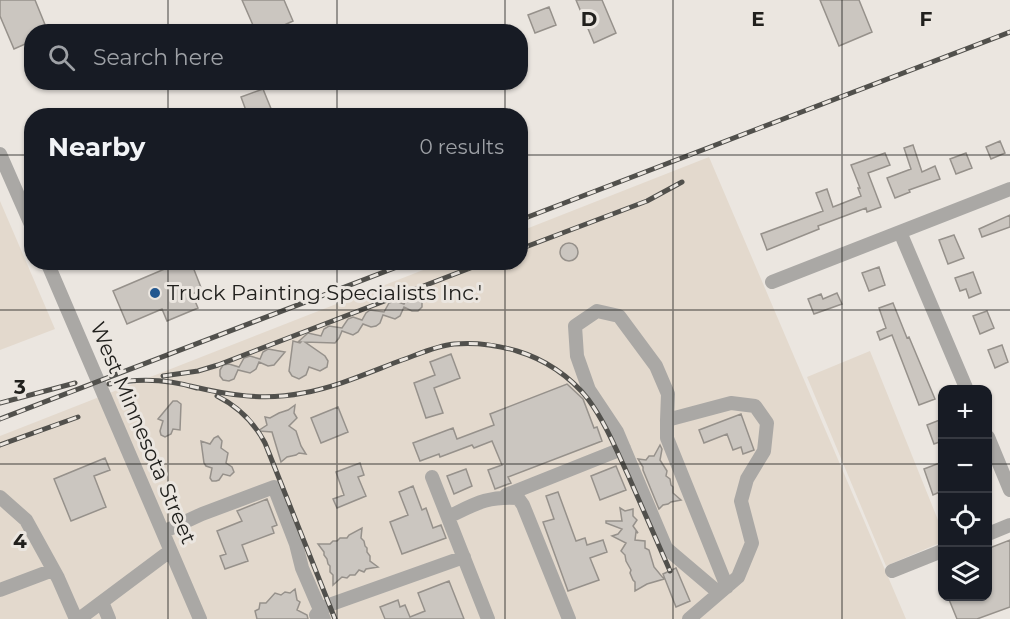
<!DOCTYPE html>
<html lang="en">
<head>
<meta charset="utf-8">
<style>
  :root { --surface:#171b24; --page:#242831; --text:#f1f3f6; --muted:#9ea1a6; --line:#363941 }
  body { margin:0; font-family:Montserrat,sans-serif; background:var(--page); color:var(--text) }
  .controls { position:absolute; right:18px; bottom:18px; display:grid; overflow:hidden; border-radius:12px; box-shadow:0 2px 4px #0004 }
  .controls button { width:54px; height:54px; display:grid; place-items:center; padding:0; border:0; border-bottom:2px solid var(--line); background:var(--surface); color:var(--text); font:30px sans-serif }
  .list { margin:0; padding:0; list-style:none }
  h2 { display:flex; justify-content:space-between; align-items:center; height:78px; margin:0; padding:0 24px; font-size:26px }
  h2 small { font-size:20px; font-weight:400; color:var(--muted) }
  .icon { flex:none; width:33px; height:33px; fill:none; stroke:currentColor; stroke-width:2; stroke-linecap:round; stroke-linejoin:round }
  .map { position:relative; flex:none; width:1010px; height:619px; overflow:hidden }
  .search { position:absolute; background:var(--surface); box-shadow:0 2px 4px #0004; left:24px; top:24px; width:504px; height:66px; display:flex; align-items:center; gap:15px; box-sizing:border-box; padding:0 21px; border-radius:24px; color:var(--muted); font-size:22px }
  .panel { position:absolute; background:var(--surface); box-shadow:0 2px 4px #0004; left:24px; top:108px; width:504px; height:162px; border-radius:24px }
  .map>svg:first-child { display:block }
</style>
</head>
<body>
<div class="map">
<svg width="1010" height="619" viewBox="0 0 1010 619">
  <rect width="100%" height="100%" fill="#ebe6e0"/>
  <path fill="#e3d9cd" d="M709,157L906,619H0V436L441,263L520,262L521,231Z
    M0,201L55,329L0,350Z
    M870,351L942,530V542L886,566L807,377Z"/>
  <path fill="#cbc6c0" stroke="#96918b" stroke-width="1.5" d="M0,0H35L48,32H32V41L14,49L0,16Z
    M242,0H284L293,21L269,32H256Z
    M576,0H602L616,33L594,43Z
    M820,0H859L872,32L839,46Z
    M549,7L556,25L535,33L528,15Z
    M263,89L274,116H248L241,97Z
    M1000,141L1005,153L991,159L986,147Z
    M913,145L922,172L935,166L940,179L909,190L910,192L895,198L887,178L911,169L904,148Z
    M885,153L890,165L868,173L881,207L867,212L866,208L818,226L819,229L767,250L761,234L823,211L816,193L827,189L833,207L861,196L858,188H860L851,165Z
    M966,153L972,168L956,174L950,159Z
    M1010,215V227L982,237L979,229Z
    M954,235L964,258L948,264L939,240Z
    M560 252a9 9 0 1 1 18 0a9 9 0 1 1-18 0Z
    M181,262H191L202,290L192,294L198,308L167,321L162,309L127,324L113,291Z
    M879,267L885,285L869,291L862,273Z
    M973,272L981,293L969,298L966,289L960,291L955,278Z
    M837,293L842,304L814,314L808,299L821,294L823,299Z
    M412,294L418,295L422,299V307L418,311H412L404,307L400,316L395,319L383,315L380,323L376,326L371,327L363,324L358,332L353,335L342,331L339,338L335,343L305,342L325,356L328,361L327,367L320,371L309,367L306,375L299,379L292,376L289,371L293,341L300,343L301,342H298L308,333L321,336L324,329L329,326L342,328L348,319L353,317L362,320L366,313L370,310L384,312L389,303L395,301L404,304L407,298Z
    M893,303L907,338L909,337L935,399L919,405L892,335L880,340L877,332L886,328L879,308Z
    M987,311L994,328L980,334L973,316Z
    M1002,345L1008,362L995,368L988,350Z
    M268,349L285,352L274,365L268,366L259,362L256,369L250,373L238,370L234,379L229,381L223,380L220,376V370L223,365L229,364L239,367L244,358L250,356L260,359L263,352Z
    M451,354L460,378L434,388L443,413L426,418L414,383L435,375L430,362Z
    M567,384L583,399L594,428L597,427L602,441L508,477L511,483L495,489L488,470L502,465L492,441L474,448L472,445L440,457L439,454L420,461L413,443L453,428L457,439L494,425L490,414Z
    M173,401H177L181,404L180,430L173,429L171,434L165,437L161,435L160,431L163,421L158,419Z
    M295,405L294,413L297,418L289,426L296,431L301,446L306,454L299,453L296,455L287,457L281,462L272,432L258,431L267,425L265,417L270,418L279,413L288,410Z
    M338,407L348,432L321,443L311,418Z
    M741,414L754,450L743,454L741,447L733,450L727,434L704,443L699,430Z
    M942,419V441L934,444L927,425Z
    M218,436L222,441L221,448L228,453L226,463L232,467L234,472L230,476L223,474L219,480L216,481H212L210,478L212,468L206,466L204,463L201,441L210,444L214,438Z
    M660,445L662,449L660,460L667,471L666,476L670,479L671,485L673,487V493L681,500L671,502L668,504L663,505L659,509L643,470V467L638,459L646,460L649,456H654Z
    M105,458L110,470L94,476L106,507L71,521L54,479Z
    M942,462V491L933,495L924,469Z
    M360,463L364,475L358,477L366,496L337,508L333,499L344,495L336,472Z
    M616,466L626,490L600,500L591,476Z
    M466,469L472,486L454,494L447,476Z
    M413,486L422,510L426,508L433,528L441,525L446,538L402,554L390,522L408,515L399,492Z
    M558,492L576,541L585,538L587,545L603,540L607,552L590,558L599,580L568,591L543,522L554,519L546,496Z
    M267,499L277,525L272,527L274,533L242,545L248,561L225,569L220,556L226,554L217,531L242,521L237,511Z
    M620,508L625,511L633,509V516L637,520L633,526L638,533L636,532L635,540L645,541V548L649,550L654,567L664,579L647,584L635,591V582L633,580L630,573L631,570L626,561L625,555L621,551L626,543L612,536L618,534L622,529L606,523V521H622Z
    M362,528L361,538L364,541L365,546L367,548V552L370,556V561L378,567L366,569L364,572L359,570L355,575H350L347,578L342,577L333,585V575L330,572V566L328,564L327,559L324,555V552L318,544H330L333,541H337L340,538H347L349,535Z
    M1010,540V607L977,619H957L948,597H987V549Z
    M676,568L690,601L676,607L663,574Z
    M449,581L464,619H385L380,607L398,600L400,607L405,605L410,617L425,611L418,593Z
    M295,589L297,600L300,602L297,610L307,615L308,619H257L255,611L259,609L260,603H266L275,593L281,595L285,592L290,593Z"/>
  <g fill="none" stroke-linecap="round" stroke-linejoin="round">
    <path stroke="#aaa8a5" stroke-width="14" d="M0,154L32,227
      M900,232L967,390
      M47,262L200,619
      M772,282L1010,189
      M667,420L668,394L656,366L619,316L597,311L575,326L577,356L589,390L617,432L666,548L719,593
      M988,437L1010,490
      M432,477L488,619
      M506,495L624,448
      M0,497L26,520L58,578L76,619
      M448,517C475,504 487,496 518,498L523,505L569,619
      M163,532L202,514L274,487L296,544L302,568L324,619
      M988,534L1010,525
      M892,571L942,551
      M0,590L53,570
      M102,602L109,619
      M316,615L320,610L329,605L464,557
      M79,619L170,551
      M689,619L738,577L752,543L741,501L747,479L764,451L767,423L755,406L731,403L667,420V438L727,587"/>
    <g stroke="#51504c" stroke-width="5">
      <path id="rail" d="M520,220L1010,32
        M520,249L647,201L682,182
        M163,376L198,371L218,365L486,262
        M109,384C139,378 168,379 197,388
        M190,386C228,395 264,401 303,393C337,387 370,372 402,360C419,354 436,346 454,344C476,342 497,345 517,351C544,359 570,376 588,399C605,422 616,449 628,475C642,507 656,539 670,571
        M217,396C239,407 254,422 265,443L335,619
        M0,403L75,383
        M0,419L410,262
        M0,445L78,417"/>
    </g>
    <use href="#rail" stroke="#ebe6e0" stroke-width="3" stroke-dasharray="9" stroke-linecap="butt"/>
  </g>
  <path fill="none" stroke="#21201d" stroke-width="1.5" stroke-opacity="0.55" d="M168,0V32M337,0V32M505,0V32M673,0V619M842,0V619M168,82V116M337,82V116M505,82V116M0,155H32M520,155H1010M168,262V619M337,262V619M505,262V619M0,310H1010M0,464H942M988,464H1010"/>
  <circle fill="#235890" stroke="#ebe6e0" stroke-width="2" cx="155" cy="293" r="6"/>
  <g text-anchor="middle" stroke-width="6" stroke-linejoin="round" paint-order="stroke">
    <g font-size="21" fill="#21201d" stroke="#ebe6e0" text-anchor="start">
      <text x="167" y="300">Truck Painting Specialists Inc.'</text>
    </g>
    <g font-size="21" fill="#21201d" stroke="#ebe6e0">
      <text transform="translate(143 433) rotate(67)" y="7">West Minnesota Street</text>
    </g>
  </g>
  <g font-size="20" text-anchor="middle" font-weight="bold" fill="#21201d" stroke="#ebe6e0" stroke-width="6" stroke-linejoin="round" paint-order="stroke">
    <text x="589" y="26">D</text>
    <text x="758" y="26">E</text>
    <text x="926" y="26">F</text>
    <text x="20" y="394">3</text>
    <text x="20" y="548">4</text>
  </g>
</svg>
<div class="controls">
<button>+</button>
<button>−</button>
<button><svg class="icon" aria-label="locate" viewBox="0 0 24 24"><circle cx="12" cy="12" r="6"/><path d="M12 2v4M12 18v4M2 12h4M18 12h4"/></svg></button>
<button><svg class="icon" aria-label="layers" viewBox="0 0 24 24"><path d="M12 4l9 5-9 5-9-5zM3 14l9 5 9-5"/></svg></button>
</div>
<div class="search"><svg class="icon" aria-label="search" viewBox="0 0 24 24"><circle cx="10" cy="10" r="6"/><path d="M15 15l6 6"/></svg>Search here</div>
<section class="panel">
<h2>Nearby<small>0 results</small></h2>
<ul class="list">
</ul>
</section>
</div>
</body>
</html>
